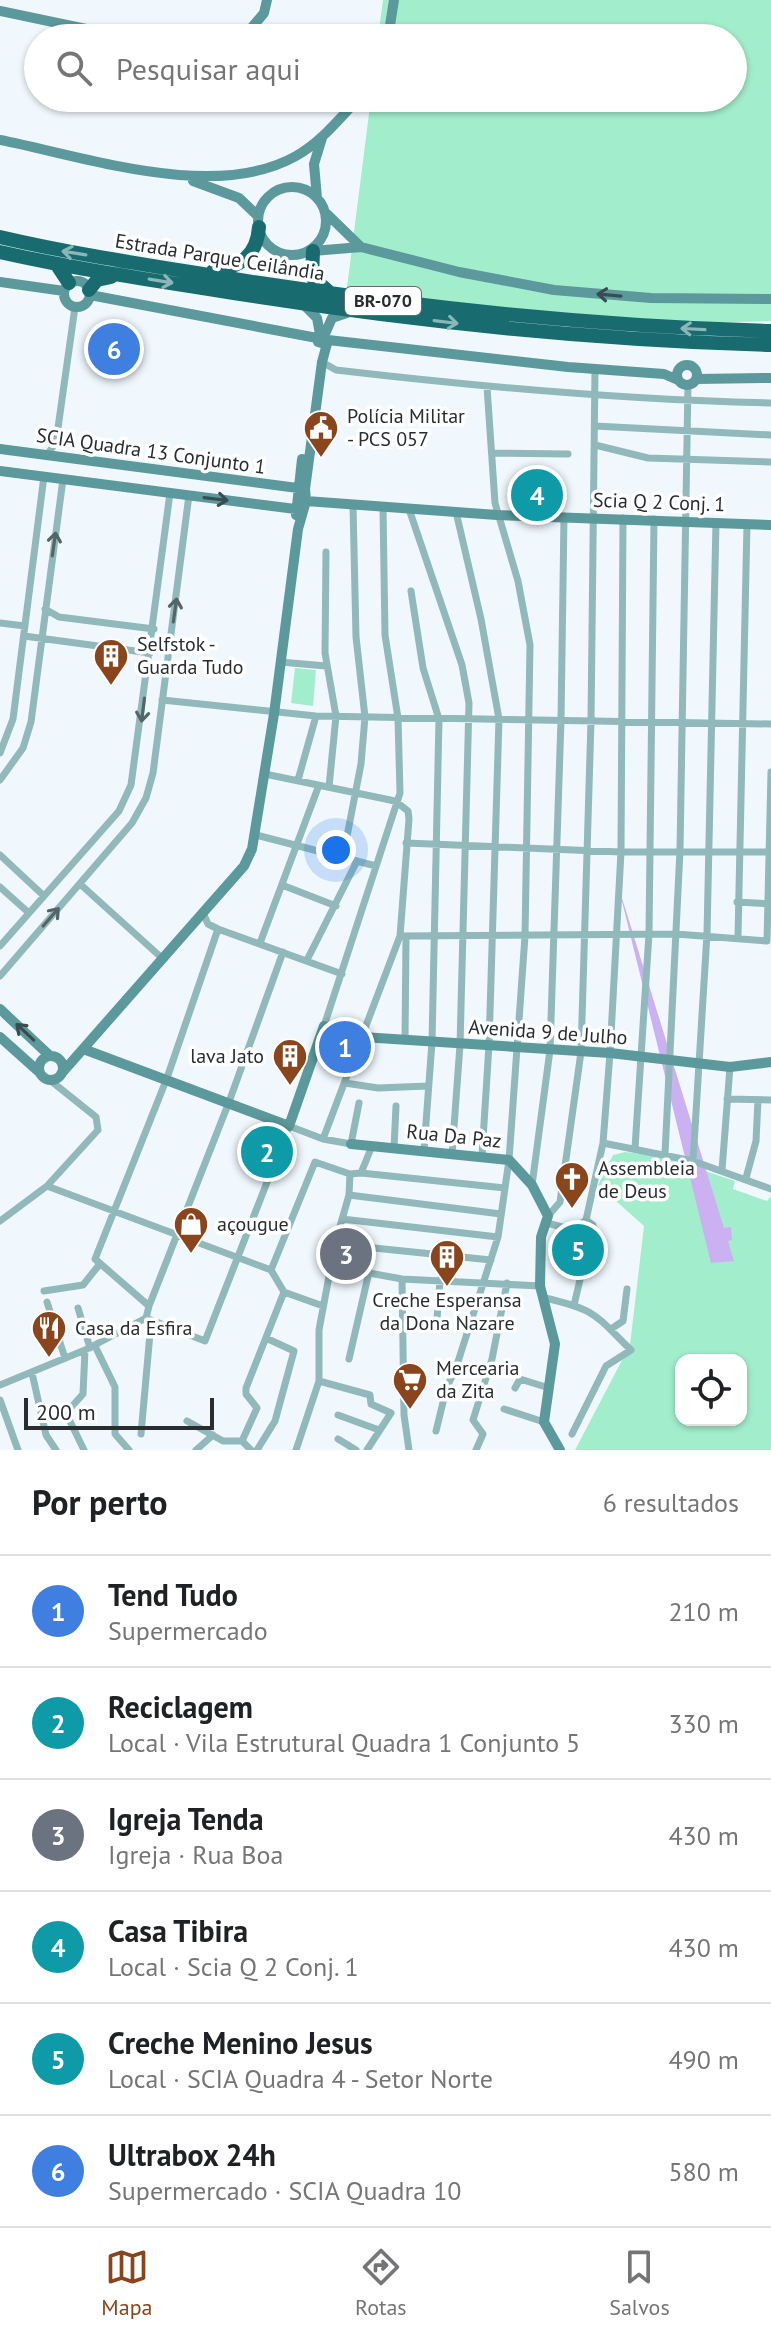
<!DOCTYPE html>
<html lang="pt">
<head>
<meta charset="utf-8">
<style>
  :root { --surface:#fff; --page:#f6f6f6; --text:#202124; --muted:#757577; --line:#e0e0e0; --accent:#8a451d }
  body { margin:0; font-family:"PT Sans",sans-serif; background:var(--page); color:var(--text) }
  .controls { position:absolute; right:24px; bottom:24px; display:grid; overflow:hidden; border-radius:16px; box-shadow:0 2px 6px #0004 }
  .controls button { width:72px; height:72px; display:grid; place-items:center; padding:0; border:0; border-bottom:2px solid var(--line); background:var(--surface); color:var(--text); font:40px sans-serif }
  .scale { position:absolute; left:24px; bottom:20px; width:190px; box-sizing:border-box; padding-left:8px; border:4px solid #292d30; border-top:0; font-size:22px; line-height:28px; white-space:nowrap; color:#292d30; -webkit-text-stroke:6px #fff; paint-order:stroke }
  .you { position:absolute; left:336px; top:850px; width:28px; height:28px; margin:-20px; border:6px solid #fff; border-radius:50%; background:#1a73e8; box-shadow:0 0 0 12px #1a73e833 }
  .badge { display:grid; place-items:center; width:52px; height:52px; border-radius:50%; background:var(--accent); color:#fff; font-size:26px; font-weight:700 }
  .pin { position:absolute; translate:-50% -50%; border:4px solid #fff; box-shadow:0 2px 8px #0006 }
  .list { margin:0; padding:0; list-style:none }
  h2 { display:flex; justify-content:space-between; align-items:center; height:104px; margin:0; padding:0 32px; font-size:34px }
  h2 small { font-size:26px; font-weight:400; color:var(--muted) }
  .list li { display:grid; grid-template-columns:52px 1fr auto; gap:24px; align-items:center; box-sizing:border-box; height:112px; padding:0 32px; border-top:2px solid var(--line) }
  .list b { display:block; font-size:30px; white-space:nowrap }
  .list p { margin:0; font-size:26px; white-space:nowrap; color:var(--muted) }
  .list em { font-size:26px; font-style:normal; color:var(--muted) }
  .icon { flex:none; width:44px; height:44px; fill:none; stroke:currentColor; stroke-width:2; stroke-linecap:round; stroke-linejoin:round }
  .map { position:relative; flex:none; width:771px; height:1450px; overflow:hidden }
  .search { position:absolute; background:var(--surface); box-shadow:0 2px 6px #0004; left:24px; right:24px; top:24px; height:88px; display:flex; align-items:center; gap:20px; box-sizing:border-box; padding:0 28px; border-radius:44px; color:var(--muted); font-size:30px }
  .sheet { height:776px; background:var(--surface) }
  nav { display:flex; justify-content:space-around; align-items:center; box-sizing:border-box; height:112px; border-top:2px solid var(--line); background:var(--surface); font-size:22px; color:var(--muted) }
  nav a { display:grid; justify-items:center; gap:4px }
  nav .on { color:var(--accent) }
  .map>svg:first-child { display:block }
</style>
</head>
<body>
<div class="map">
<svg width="771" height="1450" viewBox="0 0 771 1450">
  <rect width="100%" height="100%" fill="#f0f8fe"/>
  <path fill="#a2edcb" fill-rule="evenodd" d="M383,0H771V321L645,325L345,303L371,98H733V38H378Z
    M295,668L316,670L313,706L291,703Z
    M625,1152L660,1156L735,1181L733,1189L767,1201L771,1196V1450H575L630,1345L644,1226L598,1185L613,1155ZM681,1360H741V1420H681Z"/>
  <path fill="#ccb1f2" d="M618,885L724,1228L731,1227L732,1240L728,1241L734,1261L711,1263Z"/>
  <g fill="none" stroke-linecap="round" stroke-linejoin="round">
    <path stroke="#91b8ba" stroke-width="7" d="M322,362L336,370C481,387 625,400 771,403
      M595,426L771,435
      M595,445L648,458L771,462
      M493,453L568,454
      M47,455L56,442L75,307
      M409,509L462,665L469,703L460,1045L452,1154
      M456,512L481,619L499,719L489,1045L482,1155
      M326,552L325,653L336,716L329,787
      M411,591L423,668L439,719L432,1042L424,1150
      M45,609L59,617L154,629
      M0,623L25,626
      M24,636L150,653
      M280,662L326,666
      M162,700L316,716L771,724
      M0,753L13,719L44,476
      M265,774L395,801L408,811L409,819L400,936L323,1139
      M0,780L23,748L31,722L63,479
      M298,780L316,716
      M256,835L376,866
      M406,843L621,852H771
      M0,855L44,896
      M343,857L361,764L365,717L356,637L353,505
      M80,884L163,959
      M282,885L336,906
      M0,887L29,913
      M737,902L771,904
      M203,913L208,924L218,929L342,974
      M218,929L167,1078L95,1259L149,1306L146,1318L205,1341L289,1126L323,1139L351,1144L359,1103
      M400,936L676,934L767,941
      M738,936L747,524
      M767,941L771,772
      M260,943L319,785
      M0,946L119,811L131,785L170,493
      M307,960L357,861
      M0,976L132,823L146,798L153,773L189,495
      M324,1026L400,793L398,718L385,635L383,508
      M405,1041L406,936
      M345,1083L378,1088L428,1086
      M727,1099L771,1100
      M603,1143L693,1161L771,1189
      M394,1148L396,1106
      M635,1148L649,934L654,519
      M665,1154L680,850L688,384
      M693,1161L707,934L716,522
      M722,1170L730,1067
      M361,1173L505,1188
      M746,1178L756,1141L758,1100
      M532,1185L550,1050L561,720L564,516
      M47,1186L271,1270
      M349,1195L501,1214
      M548,1216L560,1202L581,1052L591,721L595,369
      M342,1219L498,1237
      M0,1221L47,1186L98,1130L96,1117L51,1081
      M547,1223L573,1230L586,1220L603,1143L610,1053L621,852L623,518
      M335,1244L491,1260
      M331,1266L402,1279L540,1286
      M271,1270L315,1162L350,1174L361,1173L372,1146
      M271,1270L284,1292
      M402,1279L404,1415L409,1450
      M44,1291L83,1285L99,1265
      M284,1292L323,1306
      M545,1298C597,1310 594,1314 631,1350L606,1366L572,1434
      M47,1302L65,1358
      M574,1305L593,1225L586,1220
      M149,1306L229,1102L283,952
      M78,1308L90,1348
      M437,1319L440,1280
      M611,1329L623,1321L627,1289
      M95,1346L115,1387V1434L129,1450
      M349,1359L369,1272
      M32,1373L46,1435L56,1450
      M319,1381L370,1395L371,1404L391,1413
      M0,1385L85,1350L146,1318
      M515,1388L520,1379L549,1388
      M0,1400L18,1450
      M504,1409L544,1422
      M338,1415L379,1430
      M187,1421L223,1441H242L251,1450
      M436,1431L447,1386L455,1371L498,1237L509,1160L525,936L530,645L518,581L495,503L487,387
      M141,1434L151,1322
      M338,1439L356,1450
      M242,1441L257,1408L246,1394V1388L284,1292
      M84,1450L66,1413L83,1394L85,1350
      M196,1450L213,1435
      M257,1450L275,1421L294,1351L268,1339
      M296,1450L319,1381V1330L335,1244L349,1195L350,1174
      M367,1450L391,1413
      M476,1450L483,1434L473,1420L492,1359L507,1283"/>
    <path stroke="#5b999c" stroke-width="10" d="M0,11L129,38
      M243,38L264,13L267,0
      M388,38L394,0
      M0,140C86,157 215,202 296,156C321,142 339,119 359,98
      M193,181L239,198L258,216
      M258 221a34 34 0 1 1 68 0a34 34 0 1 1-68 0Z
      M317,198L314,164L322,138
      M326,213L361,247L459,272L554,290L651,298L771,299
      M313,251L361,247
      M64 294a13 13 0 1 1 26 0a13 13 0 1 1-26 0Z
      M0,282L64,291
      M90,295L317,338
      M304,305L317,318L320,334
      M325,334L332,318L347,313
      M328,340L568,367L664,374L678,380
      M677 375a10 10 0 1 1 20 0a10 10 0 1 1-20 0Z
      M696,379L771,378
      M0,449L305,489
      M0,471L303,510
      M306,501L497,515L771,525
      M296,515L302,459
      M0,1009L50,1056
      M0,1037L38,1071
      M86,1050L289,1126L324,1026L362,1037L610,1053L730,1067L771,1062
      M39 1068a12 12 0 1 1 24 0a12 12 0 1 1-24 0Z
      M61,1074L244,866L252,849L274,714L298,529L306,501L305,489L322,362L328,340L320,334L318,342L325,344
      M351,1144L509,1160L532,1185L548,1216L541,1237L540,1286L555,1344L544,1422L560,1450"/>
    <path stroke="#186c70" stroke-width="14" d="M0,237C73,254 147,265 221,277C403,306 587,326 771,331
      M313,251L312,277L329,292
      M0,252C71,268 143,279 215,290C399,320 585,340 771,345
      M57,265L69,283
      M213,271C240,267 257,256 259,227
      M89,290L97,280L111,277"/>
  </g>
  <defs><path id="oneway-shaft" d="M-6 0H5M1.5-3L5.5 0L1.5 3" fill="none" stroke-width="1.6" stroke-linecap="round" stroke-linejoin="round" transform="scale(2)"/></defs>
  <g stroke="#8cb6b8">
    <use href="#oneway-shaft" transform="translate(74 253) rotate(-171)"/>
    <use href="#oneway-shaft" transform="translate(161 281) rotate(9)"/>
    <use href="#oneway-shaft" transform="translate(446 322) rotate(7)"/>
    <use href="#oneway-shaft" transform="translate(693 329) rotate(-177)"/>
  </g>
  <g stroke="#384d50">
    <use href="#oneway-shaft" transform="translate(609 295) rotate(-175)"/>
    <use href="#oneway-shaft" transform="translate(216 499) rotate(7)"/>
    <use href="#oneway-shaft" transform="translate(25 1032) rotate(-137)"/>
  </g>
  <g stroke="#536567">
    <use href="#oneway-shaft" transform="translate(54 544) rotate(-82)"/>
    <use href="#oneway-shaft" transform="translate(175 610) rotate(-82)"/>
    <use href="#oneway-shaft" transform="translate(143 710) rotate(97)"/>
    <use href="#oneway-shaft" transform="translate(51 917) rotate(-49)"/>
  </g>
  <defs>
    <g id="civic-pin" transform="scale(1.8)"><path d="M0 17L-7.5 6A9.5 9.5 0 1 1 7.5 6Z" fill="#8a451d" stroke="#fff"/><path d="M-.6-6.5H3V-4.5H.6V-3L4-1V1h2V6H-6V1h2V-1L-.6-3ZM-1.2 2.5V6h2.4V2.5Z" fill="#fff"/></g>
    <g id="building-pin" transform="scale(1.8)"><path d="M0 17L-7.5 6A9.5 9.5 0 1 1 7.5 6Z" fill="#8a451d" stroke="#fff"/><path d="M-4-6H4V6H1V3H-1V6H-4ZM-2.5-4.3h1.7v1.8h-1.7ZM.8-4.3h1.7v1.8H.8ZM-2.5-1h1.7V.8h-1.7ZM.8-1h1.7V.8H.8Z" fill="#fff"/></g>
    <g id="church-pin" transform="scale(1.8)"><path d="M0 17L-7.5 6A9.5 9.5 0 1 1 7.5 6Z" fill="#8a451d" stroke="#fff"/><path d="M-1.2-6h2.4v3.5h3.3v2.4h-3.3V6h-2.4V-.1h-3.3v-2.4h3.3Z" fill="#fff"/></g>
    <g id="shop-pin" transform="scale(1.8)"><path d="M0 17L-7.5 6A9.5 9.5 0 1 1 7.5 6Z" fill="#8a451d" stroke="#fff"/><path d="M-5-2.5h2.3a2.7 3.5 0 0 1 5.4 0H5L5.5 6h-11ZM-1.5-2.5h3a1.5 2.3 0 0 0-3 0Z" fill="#fff"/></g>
    <g id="restaurant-pin" transform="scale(1.8)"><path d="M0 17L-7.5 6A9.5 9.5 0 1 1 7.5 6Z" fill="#8a451d" stroke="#fff"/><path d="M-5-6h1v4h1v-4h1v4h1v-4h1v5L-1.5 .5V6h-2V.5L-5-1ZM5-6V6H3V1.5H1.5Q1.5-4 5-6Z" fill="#fff"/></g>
    <g id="supermarket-pin" transform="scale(1.8)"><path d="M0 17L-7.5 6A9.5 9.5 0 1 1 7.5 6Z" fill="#8a451d" stroke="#fff"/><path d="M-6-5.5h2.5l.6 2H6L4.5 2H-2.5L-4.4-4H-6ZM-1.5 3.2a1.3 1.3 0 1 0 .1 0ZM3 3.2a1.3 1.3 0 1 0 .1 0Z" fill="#fff"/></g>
  </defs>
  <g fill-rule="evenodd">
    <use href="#civic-pin" x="321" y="428"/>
    <use href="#building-pin" x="111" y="656"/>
    <use href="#building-pin" x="290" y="1056"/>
    <use href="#church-pin" x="572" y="1179"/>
    <use href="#shop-pin" x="191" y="1224"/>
    <use href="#building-pin" x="447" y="1257"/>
    <use href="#restaurant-pin" x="49" y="1328"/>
    <use href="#supermarket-pin" x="410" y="1380"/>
  </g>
  <g text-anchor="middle" stroke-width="7" stroke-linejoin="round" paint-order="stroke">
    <rect fill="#fff" stroke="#696c6e" stroke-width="2" x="345" y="287" width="76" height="28" rx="6"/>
    <g font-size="18" font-weight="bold" fill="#292d30">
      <text x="383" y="307">BR-070</text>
    </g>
    <g font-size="20" fill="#292d30" stroke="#fff">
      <text transform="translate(220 257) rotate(9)" y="7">Estrada Parque Ceilândia</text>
      <text transform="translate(151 451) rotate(8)" y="7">SCIA Quadra 13 Conjunto 1</text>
      <text transform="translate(659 502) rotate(2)" y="7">Scia Q 2 Conj. 1</text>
      <text transform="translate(548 1032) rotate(4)" y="7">Avenida 9 de Julho</text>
      <text transform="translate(454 1136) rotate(6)" y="7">Rua Da Paz</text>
    </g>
    <g font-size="20" fill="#292d30" stroke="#fff" text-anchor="start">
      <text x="347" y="423">Polícia Militar<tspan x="347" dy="23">- PCS 057</tspan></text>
      <text x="137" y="651">Selfstok -<tspan x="137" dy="23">Guarda Tudo</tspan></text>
      <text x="264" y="1063" text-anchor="end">lava Jato</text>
      <text x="598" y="1175">Assembleia<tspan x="598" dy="23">de Deus</tspan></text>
      <text x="217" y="1231">açougue</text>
      <text x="447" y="1307" text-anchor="middle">Creche Esperansa<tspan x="447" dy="23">da Dona Nazare</tspan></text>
      <text x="75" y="1335">Casa da Esfira</text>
      <text x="436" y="1375">Mercearia<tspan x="436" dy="23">da Zita</tspan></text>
    </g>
  </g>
</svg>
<div class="controls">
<button><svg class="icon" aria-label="locate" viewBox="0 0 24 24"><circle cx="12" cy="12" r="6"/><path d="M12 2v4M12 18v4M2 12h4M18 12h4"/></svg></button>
</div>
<div class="scale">200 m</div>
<div class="you"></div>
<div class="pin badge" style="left:345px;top:1047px;background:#3f7fe0">1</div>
<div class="pin badge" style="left:267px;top:1152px;background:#0f9aa8">2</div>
<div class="pin badge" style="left:346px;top:1254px;background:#6b7280">3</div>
<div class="pin badge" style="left:537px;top:495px;background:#0f9aa8">4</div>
<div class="pin badge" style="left:578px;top:1250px;background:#0f9aa8">5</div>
<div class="pin badge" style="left:114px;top:349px;background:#3f7fe0">6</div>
<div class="search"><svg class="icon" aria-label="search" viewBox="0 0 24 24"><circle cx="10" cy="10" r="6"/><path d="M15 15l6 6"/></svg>Pesquisar aqui</div>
</div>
<section class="sheet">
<h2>Por perto<small>6 resultados</small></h2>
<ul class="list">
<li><span class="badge" style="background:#3f7fe0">1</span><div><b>Tend Tudo</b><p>Supermercado</p></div><em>210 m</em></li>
<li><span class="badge" style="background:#0f9aa8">2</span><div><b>Reciclagem</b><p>Local · Vila Estrutural Quadra 1 Conjunto 5</p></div><em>330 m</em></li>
<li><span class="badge" style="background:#6b7280">3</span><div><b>Igreja Tenda</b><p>Igreja · Rua Boa</p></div><em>430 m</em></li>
<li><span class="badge" style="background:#0f9aa8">4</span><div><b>Casa Tibira</b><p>Local · Scia Q 2 Conj. 1</p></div><em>430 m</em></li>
<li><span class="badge" style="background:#0f9aa8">5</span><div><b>Creche Menino Jesus</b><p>Local · SCIA Quadra 4 - Setor Norte</p></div><em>490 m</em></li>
<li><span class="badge" style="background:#3f7fe0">6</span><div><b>Ultrabox 24h</b><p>Supermercado · SCIA Quadra 10</p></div><em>580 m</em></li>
</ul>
</section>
<nav>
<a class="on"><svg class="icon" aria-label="map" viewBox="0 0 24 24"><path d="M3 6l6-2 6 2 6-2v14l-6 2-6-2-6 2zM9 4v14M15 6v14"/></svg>Mapa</a>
<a><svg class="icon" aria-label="directions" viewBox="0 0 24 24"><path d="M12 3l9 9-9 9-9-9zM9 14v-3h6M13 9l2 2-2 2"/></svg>Rotas</a>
<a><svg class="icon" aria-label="saved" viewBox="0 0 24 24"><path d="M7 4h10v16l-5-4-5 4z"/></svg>Salvos</a>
</nav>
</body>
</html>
